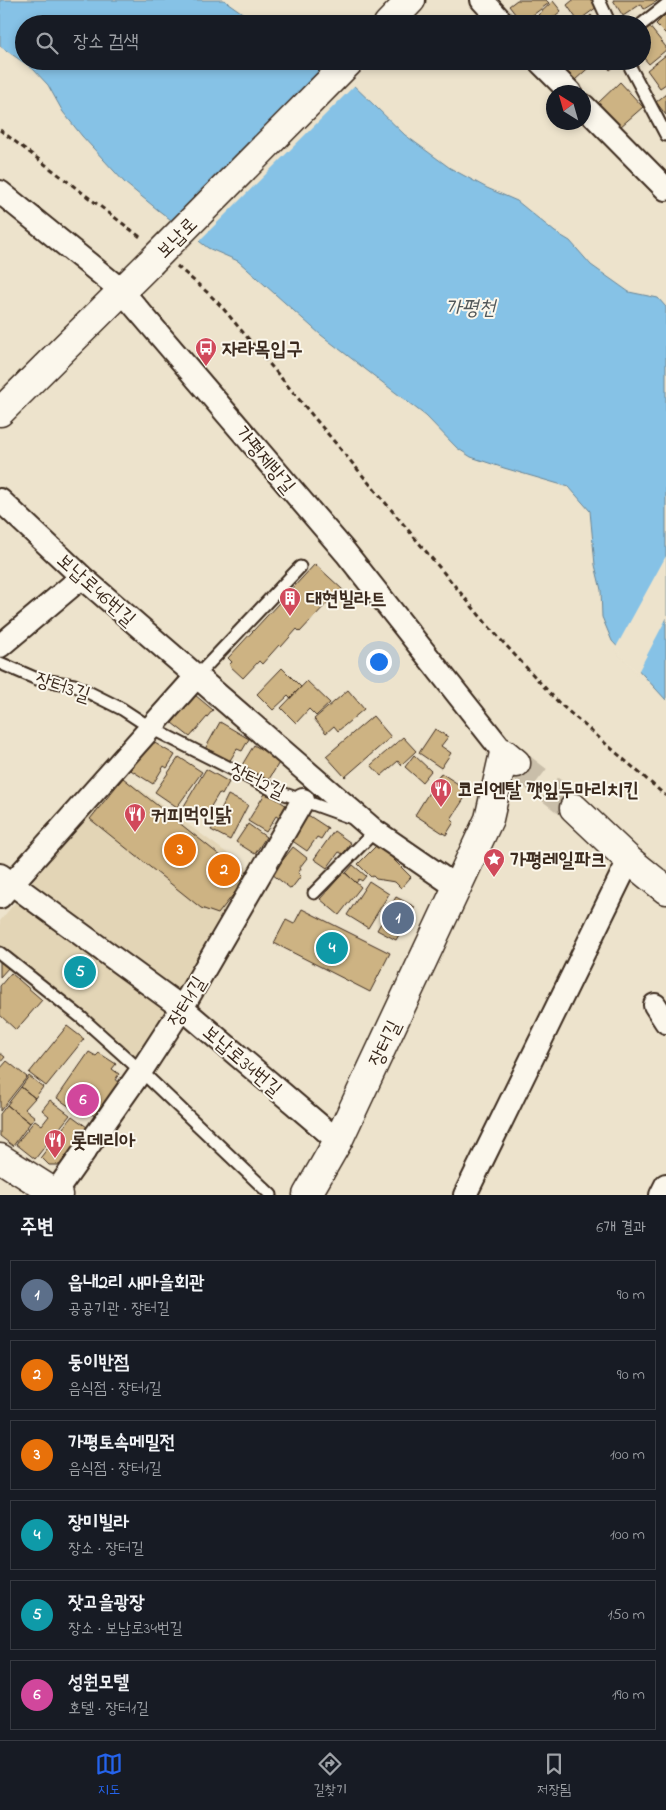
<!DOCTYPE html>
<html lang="ko">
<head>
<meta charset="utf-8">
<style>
  :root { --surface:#171b24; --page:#242831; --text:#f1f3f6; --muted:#9ea1a6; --line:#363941; --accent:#2563eb }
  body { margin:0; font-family:"Indie Flower","Poor Story",sans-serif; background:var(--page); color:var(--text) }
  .compass { position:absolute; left:546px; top:85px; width:45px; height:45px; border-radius:50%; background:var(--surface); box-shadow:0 2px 8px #0003; rotate:323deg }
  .you { position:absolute; left:378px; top:661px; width:18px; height:18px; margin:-12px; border:4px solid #fff; border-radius:50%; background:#1a73e8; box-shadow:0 0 0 8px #1a73e833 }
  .badge { display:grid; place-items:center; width:32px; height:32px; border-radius:50%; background:var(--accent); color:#fff; font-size:16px; font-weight:700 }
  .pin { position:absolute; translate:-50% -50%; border:2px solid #fff; box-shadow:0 1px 5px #0006 }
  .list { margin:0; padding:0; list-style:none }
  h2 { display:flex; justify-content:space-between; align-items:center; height:65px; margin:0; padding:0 20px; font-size:21px }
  h2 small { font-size:16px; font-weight:400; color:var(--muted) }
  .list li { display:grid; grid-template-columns:32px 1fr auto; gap:15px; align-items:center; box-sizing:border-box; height:70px; margin:0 10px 10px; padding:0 10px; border:1px solid var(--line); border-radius:0px }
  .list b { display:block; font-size:19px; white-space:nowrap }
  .list p { margin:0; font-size:16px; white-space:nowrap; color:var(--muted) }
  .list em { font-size:16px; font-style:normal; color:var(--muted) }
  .icon { flex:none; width:28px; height:28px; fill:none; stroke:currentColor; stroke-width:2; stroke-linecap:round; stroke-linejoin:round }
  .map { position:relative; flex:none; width:666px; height:1195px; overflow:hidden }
  .search { position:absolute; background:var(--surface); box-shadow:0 2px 8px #0003; left:15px; right:15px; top:15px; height:55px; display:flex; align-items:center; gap:12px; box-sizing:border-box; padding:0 18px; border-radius:28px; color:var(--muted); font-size:19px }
  .sheet { height:545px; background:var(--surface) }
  nav { display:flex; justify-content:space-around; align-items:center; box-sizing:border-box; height:70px; border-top:1px solid var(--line); background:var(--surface); font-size:14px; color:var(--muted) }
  nav a { display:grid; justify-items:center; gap:2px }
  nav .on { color:var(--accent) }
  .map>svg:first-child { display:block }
</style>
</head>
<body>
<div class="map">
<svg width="666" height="1195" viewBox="0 0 666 1195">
  <rect width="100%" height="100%" fill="#ede3cc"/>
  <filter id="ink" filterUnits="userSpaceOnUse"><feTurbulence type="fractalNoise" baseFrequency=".02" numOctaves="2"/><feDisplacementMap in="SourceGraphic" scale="10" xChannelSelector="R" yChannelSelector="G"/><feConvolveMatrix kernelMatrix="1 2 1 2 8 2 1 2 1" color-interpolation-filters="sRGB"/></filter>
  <g filter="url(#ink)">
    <path fill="#e3d5b6" d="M119,774L253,872L182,988L136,1056L0,945V921Z"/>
    <path fill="#86c2e6" stroke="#688596" d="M0,0H224L258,24H24V61H315L348,80L405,135L450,168L487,188L517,201L555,232L570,241L591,265L629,292L658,298L666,307V700L612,641L602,617L601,590L595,565L590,511L569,487L504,468L471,457L457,448L426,416L321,335L238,261L208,248L158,210L125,183L82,136L63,112L48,85L33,69L0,46Z"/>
    <path fill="#ede3cc" d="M326,64L350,78L356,84L197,243L169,222Z
      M666,556V619L637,674L615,649Z"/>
    <path fill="#cdb383" stroke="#3b2a1e" d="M517,0H546L549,3L522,23L509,6Z
      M573,0H592L597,7L578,21L567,5Z
      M613,0H659L644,9L641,4L623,16Z
      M553,1L561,11L545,24L538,15Z
      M666,14V34L656,24Z
      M591,15L599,24H581Z
      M649,26L666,47V50L649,64L642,56V32Z
      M666,55V84L660,88L647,70Z
      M557,61H594L595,62L575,80Z
      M602,61H621L610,70Z
      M620,82L643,107L620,127L598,103Z
      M666,94V115L656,102Z
      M315,564L343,590L329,605L327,603L300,632L297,629L281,647L279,645L262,664L259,661L243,678L229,665L232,662L228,658Z
      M282,668L301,687L290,698L288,696L273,710L257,694Z
      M307,681L330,703L316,716L309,709L296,723L281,708Z
      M348,690L364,709L338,731L334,726L326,733L314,719Z
      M195,695L213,710L190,737L172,723Z
      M373,716L391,737L345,777L326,756Z
      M220,722L249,739L242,751L237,749L229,762L205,749Z
      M435,729L448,737L441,746L451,753L441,768L419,753Z
      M403,737L416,751L401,765L398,761L381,776L371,765Z
      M148,739L175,755L167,768L164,766L153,784L129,769Z
      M254,745L280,761L268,781L242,765Z
      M414,755L431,771L422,782L405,767Z
      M179,757L202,772L177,807L155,792Z
      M206,769L229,782L222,795L219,793L204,818L184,806Z
      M441,773L469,791L451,819L454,822L446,835L415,815Z
      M123,778L247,877L218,914L201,908L90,819Z
      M266,792L290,808L282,820L276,816L266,832L248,821Z
      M228,795L248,805L230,840L211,830Z
      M308,815L328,828L321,839L317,837L307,851L291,840Z
      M248,824L266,837L255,854L236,842Z
      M334,831L351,843L343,854L339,852L327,868L314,859Z
      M378,844L411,877L401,888L395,882L376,879L373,876L371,877L358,864Z
      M293,847L307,858L300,867L301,869L298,873L301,876L291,889L272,874Z
      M353,865L366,876L362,881L359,879L356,883L346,873Z
      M344,872L361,887L339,915L320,899Z
      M369,881L389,894L368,928L347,915Z
      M396,897L415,907L396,940L377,930Z
      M302,909L390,953L370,992L274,943L286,920L294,924Z
      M0,959L9,967L0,977Z
      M11,973L42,1000L16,1030L0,1015V986Z
      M67,1026L84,1039L46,1086L29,1073Z
      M89,1052L96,1056L99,1053L116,1064L112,1069L119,1074L115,1080L120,1083L96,1117L80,1106L76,1111L57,1098Z
      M0,1053L5,1057L0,1063Z
      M7,1061L27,1077L0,1111V1069Z
      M29,1076L43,1087L35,1098L21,1087Z
      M21,1087L35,1098L25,1109L35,1117L30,1123L7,1105Z
      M50,1100L70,1115L35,1159L16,1144L35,1120L42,1125L49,1116L42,1110Z
      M7,1105L30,1123L13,1146L0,1136V1114Z
      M72,1116L91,1130L66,1165H49L41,1157Z"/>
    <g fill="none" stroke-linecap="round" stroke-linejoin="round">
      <path stroke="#c9bea9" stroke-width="28" stroke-dasharray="28 14" stroke-linecap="butt" d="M516,763L574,808"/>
      <g stroke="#3b2a1e" stroke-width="15">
        <path id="lane" d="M599,0L610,24
          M642,24L666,5
          M627,61L666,135
          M0,663L37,679L74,685L122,709L151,728L271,789L349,817
          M196,677L300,567
          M314,893L375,831
          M0,953L82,1018L141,1071L271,1195"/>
      </g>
      <g stroke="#3b2a1e" stroke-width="26">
        <path id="street" d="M482,0L504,24
          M539,61L570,92
          M584,106L666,189
          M0,192L121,290L346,553L504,753
          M0,500L82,577L375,831L458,888
          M0,646L82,577
          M0,875L182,1008L338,1141
          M0,897L196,677
          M655,1005L666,1022
          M55,1193L141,1071L182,1008L303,800
          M465,1195L629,860
          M661,1195L666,1185"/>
      </g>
      <g stroke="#3b2a1e" stroke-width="31">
        <path id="secondary" d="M388,24L411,0
          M0,412L150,263
          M574,808L629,860L666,890
          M307,1195L338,1141L489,819L504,753L516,763"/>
      </g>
      <g stroke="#3b2a1e" stroke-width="31">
        <path id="primary" d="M0,1158L58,1195"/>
      </g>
      <path stroke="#3b2a1e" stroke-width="3" stroke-dasharray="5 4" stroke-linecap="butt" d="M0,130L143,239
        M177,266L208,293L221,306L490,628L559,703L666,796"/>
      <use href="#lane" stroke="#fbf7ec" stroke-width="11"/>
      <use href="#street" stroke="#fbf7ec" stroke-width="22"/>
      <use href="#secondary" stroke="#fbf7ec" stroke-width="28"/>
      <use href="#primary" stroke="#fbf7ec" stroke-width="28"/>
      <g stroke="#3b2a1e" stroke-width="31" stroke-linecap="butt">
        <path id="secondary-bridge" d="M150,263L350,61"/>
      </g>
      <use href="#secondary-bridge" stroke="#fbf7ec" stroke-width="28"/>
    </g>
  </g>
  <defs>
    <g id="bus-pin" transform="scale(1.125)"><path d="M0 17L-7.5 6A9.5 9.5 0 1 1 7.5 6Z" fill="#d1495b" stroke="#fbf7ec"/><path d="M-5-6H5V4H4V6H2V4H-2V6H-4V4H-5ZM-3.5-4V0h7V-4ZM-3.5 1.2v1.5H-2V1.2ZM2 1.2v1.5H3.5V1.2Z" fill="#fff"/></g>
    <g id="building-pin" transform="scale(1.125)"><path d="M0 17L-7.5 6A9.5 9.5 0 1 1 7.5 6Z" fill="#d1495b" stroke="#fbf7ec"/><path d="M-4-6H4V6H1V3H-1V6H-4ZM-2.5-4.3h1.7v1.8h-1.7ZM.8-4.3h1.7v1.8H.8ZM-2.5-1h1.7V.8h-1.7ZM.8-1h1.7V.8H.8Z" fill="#fff"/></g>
    <g id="restaurant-pin" transform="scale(1.125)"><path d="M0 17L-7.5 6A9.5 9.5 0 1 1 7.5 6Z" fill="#d1495b" stroke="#fbf7ec"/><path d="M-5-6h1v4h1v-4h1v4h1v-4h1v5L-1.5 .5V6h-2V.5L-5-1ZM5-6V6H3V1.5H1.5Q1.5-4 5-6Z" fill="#fff"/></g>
    <g id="sight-pin" transform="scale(1.125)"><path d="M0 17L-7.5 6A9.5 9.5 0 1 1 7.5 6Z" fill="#d1495b" stroke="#fbf7ec"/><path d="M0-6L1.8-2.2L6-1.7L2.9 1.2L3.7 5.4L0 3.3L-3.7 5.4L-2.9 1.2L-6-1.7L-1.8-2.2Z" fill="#fff"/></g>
  </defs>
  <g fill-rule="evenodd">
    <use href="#bus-pin" x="206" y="348"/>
    <use href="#building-pin" x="290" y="598"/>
    <use href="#restaurant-pin" x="441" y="789"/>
    <use href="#restaurant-pin" x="135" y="814"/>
    <use href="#sight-pin" x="494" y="859"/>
    <use href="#restaurant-pin" x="55" y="1140"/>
  </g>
  <g text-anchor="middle" stroke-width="4" stroke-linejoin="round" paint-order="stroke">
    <g font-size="20" fill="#3b2a1e" stroke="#fbf7ec">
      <text transform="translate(176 237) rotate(-45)" y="7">보납로</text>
      <text transform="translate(266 459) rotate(50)" y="7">가평제방길</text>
      <text transform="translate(97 589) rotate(42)" y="7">보납로46번길</text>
      <text transform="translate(63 686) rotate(18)" y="7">장터3길</text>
      <text transform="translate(258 780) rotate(25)" y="7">장터2길</text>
      <text transform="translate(186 1001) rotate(-59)" y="7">장터1길</text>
      <text transform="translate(384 1043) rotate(-64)" y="7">장터길</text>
      <text transform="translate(243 1060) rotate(41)" y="7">보납로34번길</text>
    </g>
    <g font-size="20" font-weight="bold" fill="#3b2a1e" stroke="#fbf7ec" text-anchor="start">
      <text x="222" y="355">자라목입구</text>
      <text x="306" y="605">대현빌라트</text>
      <text x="457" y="796">코리엔탈 깻잎두마리치킨</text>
      <text x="151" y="821">커피먹인닭</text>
      <text x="510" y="866">가평레일파크</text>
      <text x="71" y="1147">롯데리아</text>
    </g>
    <g font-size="21" font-style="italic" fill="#52585a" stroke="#fbf7ec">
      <text x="470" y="314">가평천</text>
    </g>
  </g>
</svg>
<svg class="compass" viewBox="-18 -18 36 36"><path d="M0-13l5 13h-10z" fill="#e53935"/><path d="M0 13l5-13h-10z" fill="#9ea1a6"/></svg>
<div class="you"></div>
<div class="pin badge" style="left:398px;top:918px;background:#5c6f8a">1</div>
<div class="pin badge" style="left:224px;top:870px;background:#e8710a">2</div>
<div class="pin badge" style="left:180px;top:850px;background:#e8710a">3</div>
<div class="pin badge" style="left:332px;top:948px;background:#0f9aa8">4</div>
<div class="pin badge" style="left:80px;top:972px;background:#0f9aa8">5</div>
<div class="pin badge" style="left:83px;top:1100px;background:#d1479c">6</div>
<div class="search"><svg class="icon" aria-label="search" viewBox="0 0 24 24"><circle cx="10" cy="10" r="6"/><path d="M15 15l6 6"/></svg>장소 검색</div>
</div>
<section class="sheet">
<h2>주변<small>6개 결과</small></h2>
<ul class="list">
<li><span class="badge" style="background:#5c6f8a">1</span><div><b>읍내2리 새마을회관</b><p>공공기관 · 장터길</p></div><em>90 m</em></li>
<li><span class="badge" style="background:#e8710a">2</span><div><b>둥이반점</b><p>음식점 · 장터1길</p></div><em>90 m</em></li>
<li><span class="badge" style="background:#e8710a">3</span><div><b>가평토속메밀전</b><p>음식점 · 장터1길</p></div><em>100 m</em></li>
<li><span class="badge" style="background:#0f9aa8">4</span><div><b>장미빌라</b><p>장소 · 장터길</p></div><em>100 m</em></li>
<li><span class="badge" style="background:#0f9aa8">5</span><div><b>잣고을광장</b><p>장소 · 보납로34번길</p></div><em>150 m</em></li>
<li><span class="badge" style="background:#d1479c">6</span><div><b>성원모텔</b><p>호텔 · 장터1길</p></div><em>190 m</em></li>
</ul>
</section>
<nav>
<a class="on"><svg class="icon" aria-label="map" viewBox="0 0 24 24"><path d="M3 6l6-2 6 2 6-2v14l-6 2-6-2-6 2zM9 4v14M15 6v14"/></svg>지도</a>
<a><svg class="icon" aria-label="directions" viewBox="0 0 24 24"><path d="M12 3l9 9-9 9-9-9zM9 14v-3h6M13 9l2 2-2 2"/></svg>길찾기</a>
<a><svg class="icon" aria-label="saved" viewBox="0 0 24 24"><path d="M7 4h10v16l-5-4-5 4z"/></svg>저장됨</a>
</nav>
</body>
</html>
